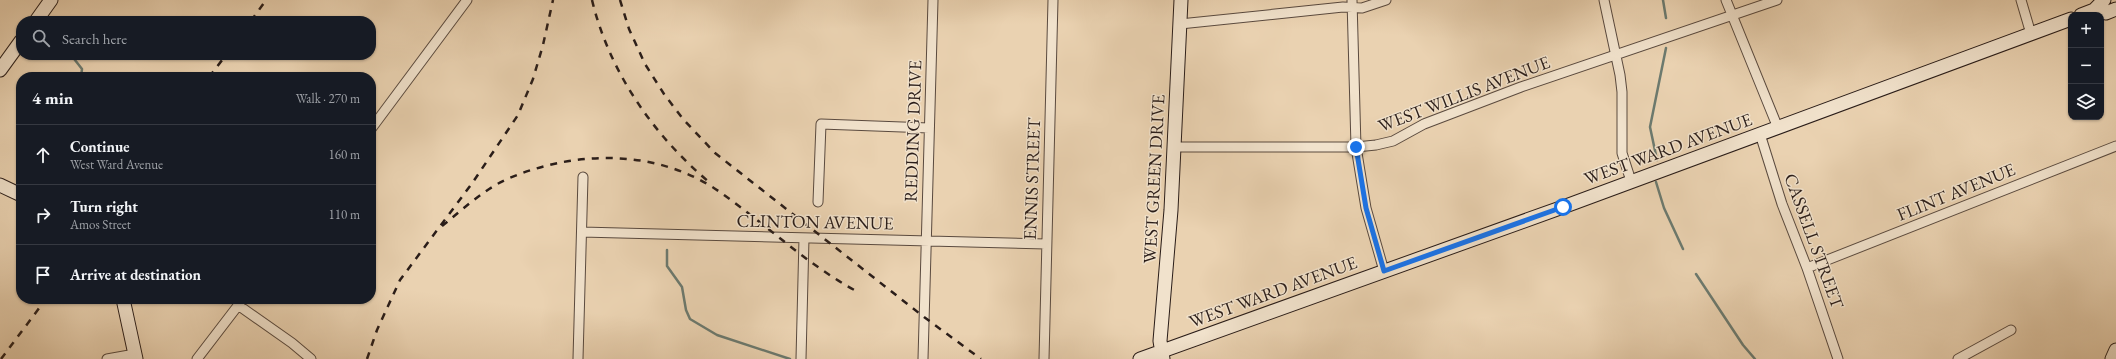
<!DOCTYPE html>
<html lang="en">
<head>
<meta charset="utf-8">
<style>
  :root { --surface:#171b24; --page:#20242c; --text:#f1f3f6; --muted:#9ea1a6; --line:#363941 }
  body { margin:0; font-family:"EB Garamond",serif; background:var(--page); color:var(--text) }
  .controls { position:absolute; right:12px; top:12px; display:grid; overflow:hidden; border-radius:8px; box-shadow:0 1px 3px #0004 }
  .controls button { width:36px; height:36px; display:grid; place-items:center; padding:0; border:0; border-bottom:1px solid var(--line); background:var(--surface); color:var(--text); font:20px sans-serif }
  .stop { position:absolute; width:12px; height:12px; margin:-9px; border:3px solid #1a73e8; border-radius:50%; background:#fff }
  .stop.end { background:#1a73e8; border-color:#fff; box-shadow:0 1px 4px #0008 }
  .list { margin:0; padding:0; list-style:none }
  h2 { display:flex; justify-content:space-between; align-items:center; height:52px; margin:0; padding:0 16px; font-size:17px }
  h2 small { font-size:13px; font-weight:400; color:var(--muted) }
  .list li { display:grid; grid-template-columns:26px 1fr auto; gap:12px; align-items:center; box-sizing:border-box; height:60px; padding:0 16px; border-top:1px solid var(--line) }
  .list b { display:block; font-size:15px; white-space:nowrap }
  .list p { margin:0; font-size:13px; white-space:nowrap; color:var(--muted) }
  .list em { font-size:13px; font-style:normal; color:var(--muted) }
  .icon { flex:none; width:22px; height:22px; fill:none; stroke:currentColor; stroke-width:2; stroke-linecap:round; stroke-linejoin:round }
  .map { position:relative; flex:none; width:2116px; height:359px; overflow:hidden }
  .search { position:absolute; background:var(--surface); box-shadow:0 1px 3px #0004; left:16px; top:16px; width:360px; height:44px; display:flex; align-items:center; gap:10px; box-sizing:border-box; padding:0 14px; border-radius:16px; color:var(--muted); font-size:15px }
  .panel { position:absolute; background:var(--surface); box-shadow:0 1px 3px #0004; left:16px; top:72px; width:360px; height:232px; border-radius:16px }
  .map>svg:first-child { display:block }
</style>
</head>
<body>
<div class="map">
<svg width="2116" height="359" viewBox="0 0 2116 359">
  <rect width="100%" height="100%" fill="#ead2b1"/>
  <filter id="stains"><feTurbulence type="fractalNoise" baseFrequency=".005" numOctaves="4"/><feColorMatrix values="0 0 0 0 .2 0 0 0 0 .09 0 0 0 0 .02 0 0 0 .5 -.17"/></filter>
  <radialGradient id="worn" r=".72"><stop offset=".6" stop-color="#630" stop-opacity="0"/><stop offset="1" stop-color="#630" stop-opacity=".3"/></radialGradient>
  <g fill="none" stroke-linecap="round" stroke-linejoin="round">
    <path stroke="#6c7a6f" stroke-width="2.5" d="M1663,0L1666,18
      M71,55L82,69L81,77
      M1657,160L1650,127L1666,48
      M1656,182L1664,208L1683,249
      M667,250V266L682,287L686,310L690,319L717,335L790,359
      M1696,274L1743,345L1755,359"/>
    <g stroke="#5a4a3f" stroke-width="11">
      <path id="street" d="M1352,0L1356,147L1366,208L1384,271
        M1604,0L1620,75L1622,92V153L1631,181
        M1726,0L1778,128
        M2021,0L2031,34
        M1180,24L1343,7L1362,8L1386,0
        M371,129L467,0
        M1760,134L1782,204L1807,268L1838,359
        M1174,147H1356L1376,145L1393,141L1424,124L1521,87L1777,0
        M818,202L821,124L929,128
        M582,232L1046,244
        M1807,268L2116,146
        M238,305L292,343L311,359
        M107,359L135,354
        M197,359L243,299
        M578,359L583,177
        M801,359L804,238
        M923,359L933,0
        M1044,359L1053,0
        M1958,359L2011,330"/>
    </g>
    <g stroke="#2a1d19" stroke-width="15">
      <path id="secondary" d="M2094,10L2106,13L2116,9
        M2081,15L2094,10L2104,0
        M36,21L51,0
        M0,70L21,41
        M0,185L21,195
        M123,299L136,359
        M1140,359L1563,207L2071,19
        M1163,359L1160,341L1171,210L1181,0
        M2112,359L2116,350"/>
    </g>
    <use href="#street" stroke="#f1e2cc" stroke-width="9"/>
    <use href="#secondary" stroke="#f1e2cc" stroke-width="13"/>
    <path stroke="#2a1d19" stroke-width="2.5" stroke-dasharray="7 7" stroke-linecap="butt" d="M592,0C609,71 653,135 709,182
      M620,0L629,29L645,64L664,94L683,119L715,153L924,317L981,359
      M251,21L266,0
      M209,77L226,55
      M442,226C462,210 482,191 505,180C575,149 661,148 724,195C769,227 809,266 858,292
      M1,359L46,299
      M367,359L377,330L400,280L473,182L518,115L533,79L543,45L553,0"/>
  </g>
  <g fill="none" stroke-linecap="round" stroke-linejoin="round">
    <path stroke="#1a73e8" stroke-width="5" d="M1356,147L1366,208L1384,271L1563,207"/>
  </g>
  <g text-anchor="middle" stroke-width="3" stroke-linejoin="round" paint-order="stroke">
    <g font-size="18" fill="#2a1d19" stroke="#f1e2cc">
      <text transform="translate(1464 94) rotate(-21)" y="6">WEST WILLIS AVENUE</text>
      <text transform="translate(913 131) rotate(-88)" y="6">REDDING DRIVE</text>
      <text transform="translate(1668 149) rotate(-20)" y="6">WEST WARD AVENUE</text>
      <text transform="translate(1032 179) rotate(-88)" y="6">ENNIS STREET</text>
      <text transform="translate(1154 179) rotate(-87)" y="6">WEST GREEN DRIVE</text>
      <text transform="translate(1956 192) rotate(-22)" y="6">FLINT AVENUE</text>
      <text transform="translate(815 222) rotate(1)" y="6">CLINTON AVENUE</text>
      <text transform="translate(1814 241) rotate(70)" y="6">CASSELL STREET</text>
      <text transform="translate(1273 292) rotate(-20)" y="6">WEST WARD AVENUE</text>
    </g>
  </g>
  <rect width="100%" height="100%" filter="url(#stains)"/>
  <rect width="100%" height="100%" fill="url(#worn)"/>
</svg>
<div class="controls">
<button>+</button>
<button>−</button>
<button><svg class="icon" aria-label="layers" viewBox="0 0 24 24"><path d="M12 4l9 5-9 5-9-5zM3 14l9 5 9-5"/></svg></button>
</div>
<div class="stop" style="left:1563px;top:207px"></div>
<div class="stop end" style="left:1356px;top:147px"></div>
<div class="search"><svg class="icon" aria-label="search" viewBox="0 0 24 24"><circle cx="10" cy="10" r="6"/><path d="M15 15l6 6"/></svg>Search here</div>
<section class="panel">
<h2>4 min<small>Walk · 270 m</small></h2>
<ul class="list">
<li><svg class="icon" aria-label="ahead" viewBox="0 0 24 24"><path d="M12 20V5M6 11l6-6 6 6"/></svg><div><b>Continue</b><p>West Ward Avenue</p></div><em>160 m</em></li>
<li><svg class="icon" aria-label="right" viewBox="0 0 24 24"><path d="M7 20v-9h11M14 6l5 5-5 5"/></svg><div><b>Turn right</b><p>Amos Street</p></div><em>110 m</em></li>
<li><svg class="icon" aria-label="arrive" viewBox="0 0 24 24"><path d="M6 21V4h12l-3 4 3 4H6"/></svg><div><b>Arrive at destination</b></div></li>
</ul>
</section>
</div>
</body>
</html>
